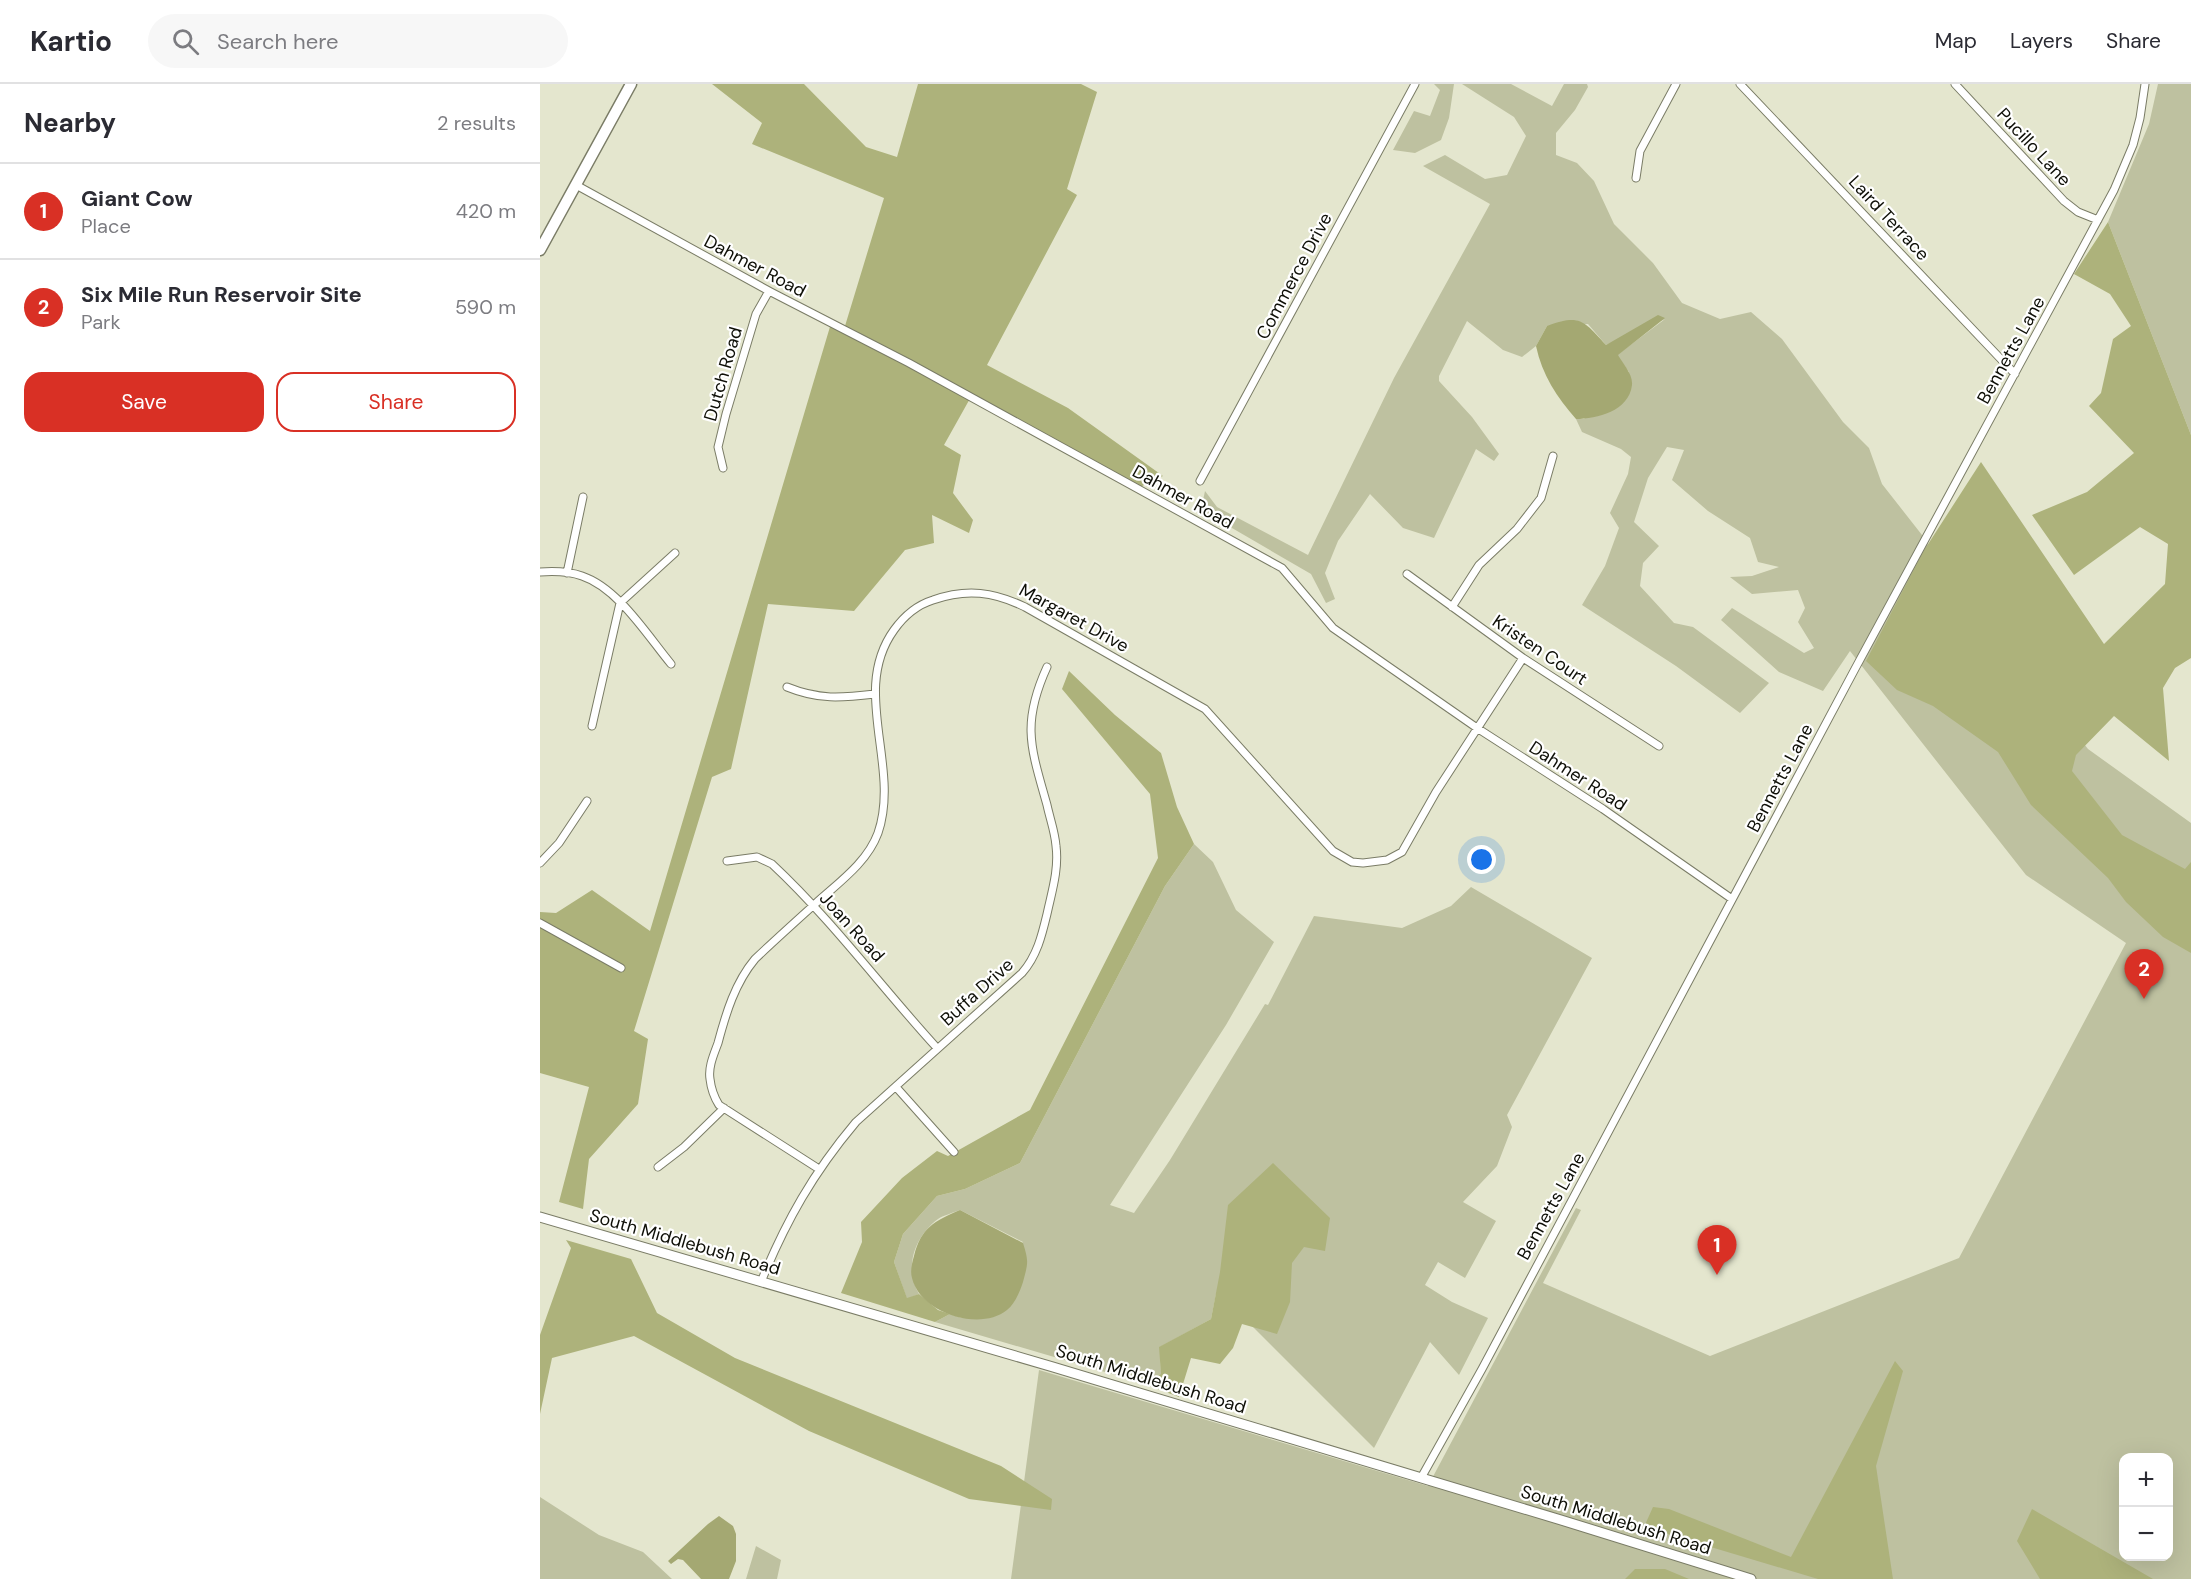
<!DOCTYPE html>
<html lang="en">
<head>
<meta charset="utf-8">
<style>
  :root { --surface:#fff; --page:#f7f7f7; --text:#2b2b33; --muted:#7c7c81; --line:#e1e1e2; --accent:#d93025 }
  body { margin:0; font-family:"DM Sans",sans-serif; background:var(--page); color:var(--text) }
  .controls { position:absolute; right:18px; bottom:18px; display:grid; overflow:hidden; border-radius:12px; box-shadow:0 6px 24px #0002 }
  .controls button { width:54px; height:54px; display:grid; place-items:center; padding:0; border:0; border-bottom:2px solid var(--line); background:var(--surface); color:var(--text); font:30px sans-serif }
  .you { position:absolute; left:942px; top:776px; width:21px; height:21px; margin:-15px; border:4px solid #fff; border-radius:50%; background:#1a73e8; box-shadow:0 0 0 9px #1a73e833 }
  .badge { display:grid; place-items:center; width:39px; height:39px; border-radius:50%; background:var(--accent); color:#fff; font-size:20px; font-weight:700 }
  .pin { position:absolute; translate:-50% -50px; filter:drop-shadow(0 2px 3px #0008) }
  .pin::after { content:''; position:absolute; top:32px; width:21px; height:18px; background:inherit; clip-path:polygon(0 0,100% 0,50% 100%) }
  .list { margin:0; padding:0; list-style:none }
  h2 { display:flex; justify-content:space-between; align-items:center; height:78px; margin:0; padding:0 24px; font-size:26px }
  h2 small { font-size:20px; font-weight:400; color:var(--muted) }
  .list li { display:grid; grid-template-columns:39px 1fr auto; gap:18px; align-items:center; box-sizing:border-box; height:96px; padding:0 24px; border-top:2px solid var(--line) }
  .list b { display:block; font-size:22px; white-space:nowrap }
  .list p { margin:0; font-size:20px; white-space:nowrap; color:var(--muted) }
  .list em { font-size:20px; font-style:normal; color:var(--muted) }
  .actions { display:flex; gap:12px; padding:18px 24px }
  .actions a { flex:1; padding:14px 0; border:2px solid var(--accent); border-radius:18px; text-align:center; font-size:21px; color:var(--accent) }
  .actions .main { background:var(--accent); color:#fff }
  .icon { flex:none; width:33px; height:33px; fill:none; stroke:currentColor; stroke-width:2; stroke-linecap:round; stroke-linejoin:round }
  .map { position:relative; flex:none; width:1651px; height:1495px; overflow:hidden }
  header { display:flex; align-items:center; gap:36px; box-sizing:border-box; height:84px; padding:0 30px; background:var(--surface); border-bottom:2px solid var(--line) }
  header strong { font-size:28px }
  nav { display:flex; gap:33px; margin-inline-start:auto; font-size:21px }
  .search { width:420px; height:54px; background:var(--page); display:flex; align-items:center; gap:15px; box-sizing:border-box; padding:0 21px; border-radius:33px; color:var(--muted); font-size:22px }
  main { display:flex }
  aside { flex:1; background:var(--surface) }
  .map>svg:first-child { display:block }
</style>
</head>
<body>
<header>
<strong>Kartio</strong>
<div class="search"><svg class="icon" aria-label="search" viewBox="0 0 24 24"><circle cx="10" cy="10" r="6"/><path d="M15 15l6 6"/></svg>Search here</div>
<nav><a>Map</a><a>Layers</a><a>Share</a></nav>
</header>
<main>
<aside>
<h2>Nearby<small>2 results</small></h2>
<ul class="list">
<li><span class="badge">1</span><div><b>Giant Cow</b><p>Place</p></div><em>420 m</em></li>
<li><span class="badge">2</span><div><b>Six Mile Run Reservoir Site</b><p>Park</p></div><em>590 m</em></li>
</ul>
<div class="actions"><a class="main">Save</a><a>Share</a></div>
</aside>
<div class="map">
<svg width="1651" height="1495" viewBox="0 0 1651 1495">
  <rect width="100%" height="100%" fill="#e4e6ce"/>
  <path fill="#bec1a0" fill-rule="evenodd" d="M894,0H914L909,34L901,56L875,69L853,66L874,27L890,32L900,6Z
    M922,0H971L1012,22L1024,0H1047L1048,3L1035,26L1016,49V71L1037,79L1054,97L1074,140L1113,179L1142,219L1180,235L1211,228L1242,255L1303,338L1329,364L1342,400L1382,451L1391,466L1548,665L1651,739V1495H471L499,1286L888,1402L1036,1124L1041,1126L1003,1199L1170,1272L1419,1174L1586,859L1486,791L1310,567L1283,607L1239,588L1181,536L1192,524L1264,569L1274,564L1258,538L1265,524L1258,506L1212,510L1190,493L1212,492L1239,483L1218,478L1210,454L1168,427L1132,396L1144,366L1127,363L1108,394L1094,438L1119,462L1103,479L1100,502L1134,539L1153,543L1229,599L1200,629L1136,582L1042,521L1065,482L1079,444L1070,429L1088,390L1091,373L1081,365L1042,348L1036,335H1044L1089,288L1077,271L1125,235L1066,261L1048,240L1007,242L996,262L982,273L963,266L927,237L899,292V297L932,333L959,370L954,377L936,365L894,454L863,444L830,410L798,457L785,489L795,515L786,519L771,490L661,426L665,407L677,423L768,471L854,294L950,120L883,82L905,71L945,95L967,91L986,52L974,33ZM1584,1374H1628V1472H1584Z
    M1618,0H1651V351L1568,138L1609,40Z
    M654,760L673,778L696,826L734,858L686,941L570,1121L594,1129L630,1076L725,920L728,921L774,832L862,844L911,822L931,803L1052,874L967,1031L972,1043L957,1082L923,1118L956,1137L925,1194L898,1178L885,1201L912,1218L948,1234L919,1291L890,1258L834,1364L684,1214L676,1210L671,1235L620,1263L621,1290L599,1298L395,1238L410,1230L422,1234L483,1158L420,1126C413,1129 404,1131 398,1135C374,1153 364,1184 379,1210L367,1215L354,1178L363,1150L397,1112L425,1105L480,1079L625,802Z
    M0,1413L59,1451L103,1468L132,1495H0Z
    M216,1462L241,1476L237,1495H206Z"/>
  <path fill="#adb27b" d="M172,0H264L326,63L357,73L378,0H541L557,8L527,105L537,111L447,281L528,324L623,392L600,403L432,311L404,361L421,371L413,409L433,436L429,449L392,431L394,459L365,466L314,527L228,520L191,685L172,693L94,947L108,955L98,1020L49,1075L43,1125L19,1118L49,1003L0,989V828L16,829L52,806L110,847L292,236L305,242L344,114L212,60L222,39Z
    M1568,138L1651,351V574L1635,584L1623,604L1629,677L1574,632L1536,671L1532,687L1582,751L1645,785L1651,778V869L1623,853L1586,818L1568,794L1491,721L1458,668L1393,622L1357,606L1326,577L1383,468L1441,378L1564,560L1625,500L1628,460L1600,443L1534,491L1492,431L1547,408L1594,369L1549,322L1561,309L1573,255L1591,242L1570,210L1534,190Z
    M529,587L575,631L621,669L637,723L654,760L625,802L480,1079L425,1105L397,1112L363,1150L354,1178L367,1214L379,1210L398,1226L410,1230L395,1238L301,1209L322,1158L321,1138L362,1094L397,1067L408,1072L490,1026L618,774L610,710L522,605Z
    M733,1079L790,1134L785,1167L764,1163L752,1179L750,1218L737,1250L702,1240L693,1264L680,1280L651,1274L639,1313L599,1298L621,1290L619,1263L671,1235L680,1188L688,1121Z
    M26,1156L91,1175L117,1229L195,1274L461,1382L512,1415L511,1426L429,1415L269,1347L94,1252L12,1274L0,1330V1251L31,1164Z
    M1355,1277L1363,1287L1336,1382L1353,1495H1278L1104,1443L1113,1423L1129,1425L1251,1473Z
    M1492,1425L1613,1495H1500L1477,1457Z
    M1095,1485H1125L1149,1495H1085Z"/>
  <path fill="#a4a872" d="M1118,231L1125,234L1078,271C1083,280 1093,290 1092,301C1089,327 1057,335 1036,335C1017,313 1002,291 996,262L1007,242C1040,230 1043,236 1066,261Z
    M420,1126L483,1159C489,1178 488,1179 483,1198C480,1207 475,1220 467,1226C440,1248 380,1229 372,1194C370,1187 372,1179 374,1172C381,1144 394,1137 420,1126Z
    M179,1432L193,1442L196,1450V1477L189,1495H161L143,1476L138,1475L131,1480L128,1477L168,1440Z"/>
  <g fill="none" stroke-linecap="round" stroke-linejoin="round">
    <g stroke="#7a7c66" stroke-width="9">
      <path id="minor" d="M1200,0L1475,290
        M1415,0L1524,117L1538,128L1558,136
        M1096,94L1100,67L1136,0
        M36,101L229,207L369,279L742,484L793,544L937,644L1063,725L1192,815
        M183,384L178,363L186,330L216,230L229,207
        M660,397L875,0
        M0,488C14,487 28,487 42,492C78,504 107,551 131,580
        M27,489L43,413
        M867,490L983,574L1119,662
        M912,523L939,481L977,445L1001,414L1013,372
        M247,603C279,616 301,614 335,610
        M52,642L80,519L135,469
        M187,777L217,773L232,780C293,837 342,904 397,964
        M0,779L19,759L47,717
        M0,839L81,884
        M356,1003L414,1068
        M118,1083L144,1063L184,1024
        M279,1085L179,1021C174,1013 171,1004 170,995C168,983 174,970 178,959C186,929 195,899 215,875C235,856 255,838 275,820C298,799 327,779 338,749C361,682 310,607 354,546C364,532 377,521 393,516C427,504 454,508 485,523L665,625L793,767L812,778L823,779L847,776L862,768L896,708L983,574
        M221,1198C246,1137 273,1089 316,1038L482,889C497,872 502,851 507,830C512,807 519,785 516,762C515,748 510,735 507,721C491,664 481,640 507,583
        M881,1394L942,1285L1316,583L1574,106L1593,61L1600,34L1605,0"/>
    </g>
    <g stroke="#7a7c66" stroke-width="11">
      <path id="tertiary" d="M0,1133L513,1283L1021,1436L1211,1495"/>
    </g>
    <g stroke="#7a7c66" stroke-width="13">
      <path id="secondary" d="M0,166L91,0"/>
    </g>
    <use href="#minor" stroke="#fff" stroke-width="7"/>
    <use href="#tertiary" stroke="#fff" stroke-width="9"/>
    <use href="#secondary" stroke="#fff" stroke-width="10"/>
  </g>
  <g text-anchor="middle" stroke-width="4.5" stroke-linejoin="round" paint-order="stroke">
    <g font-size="18" fill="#0e0f07" stroke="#fff">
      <text transform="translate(1494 63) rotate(47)" y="6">Pucillo Lane</text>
      <text transform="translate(1349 134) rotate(47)" y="6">Laird Terrace</text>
      <text transform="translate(215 182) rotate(28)" y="6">Dahmer Road</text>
      <text transform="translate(754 192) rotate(-62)" y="6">Commerce Drive</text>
      <text transform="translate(1471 266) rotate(-61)" y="6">Bennetts Lane</text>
      <text transform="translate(183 290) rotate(-74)" y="6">Dutch Road</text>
      <text transform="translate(643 413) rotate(29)" y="6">Dahmer Road</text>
      <text transform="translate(534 534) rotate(29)" y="6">Margaret Drive</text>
      <text transform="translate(1000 566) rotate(34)" y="6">Kristen Court</text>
      <text transform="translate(1038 692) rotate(33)" y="6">Dahmer Road</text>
      <text transform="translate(1240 694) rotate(-62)" y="6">Bennetts Lane</text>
      <text transform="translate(312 843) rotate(48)" y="6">Joan Road</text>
      <text transform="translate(437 908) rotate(-42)" y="6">Buffa Drive</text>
      <text transform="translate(1011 1122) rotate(-61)" y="6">Bennetts Lane</text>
      <text transform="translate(145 1158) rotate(16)" y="6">South Middlebush Road</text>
      <text transform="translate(611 1295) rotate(17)" y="6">South Middlebush Road</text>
      <text transform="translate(1076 1436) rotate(17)" y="6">South Middlebush Road</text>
    </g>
  </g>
</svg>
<div class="controls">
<button>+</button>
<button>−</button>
</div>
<div class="you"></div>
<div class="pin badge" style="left:1177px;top:1191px">1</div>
<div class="pin badge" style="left:1604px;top:915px">2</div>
</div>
</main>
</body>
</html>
